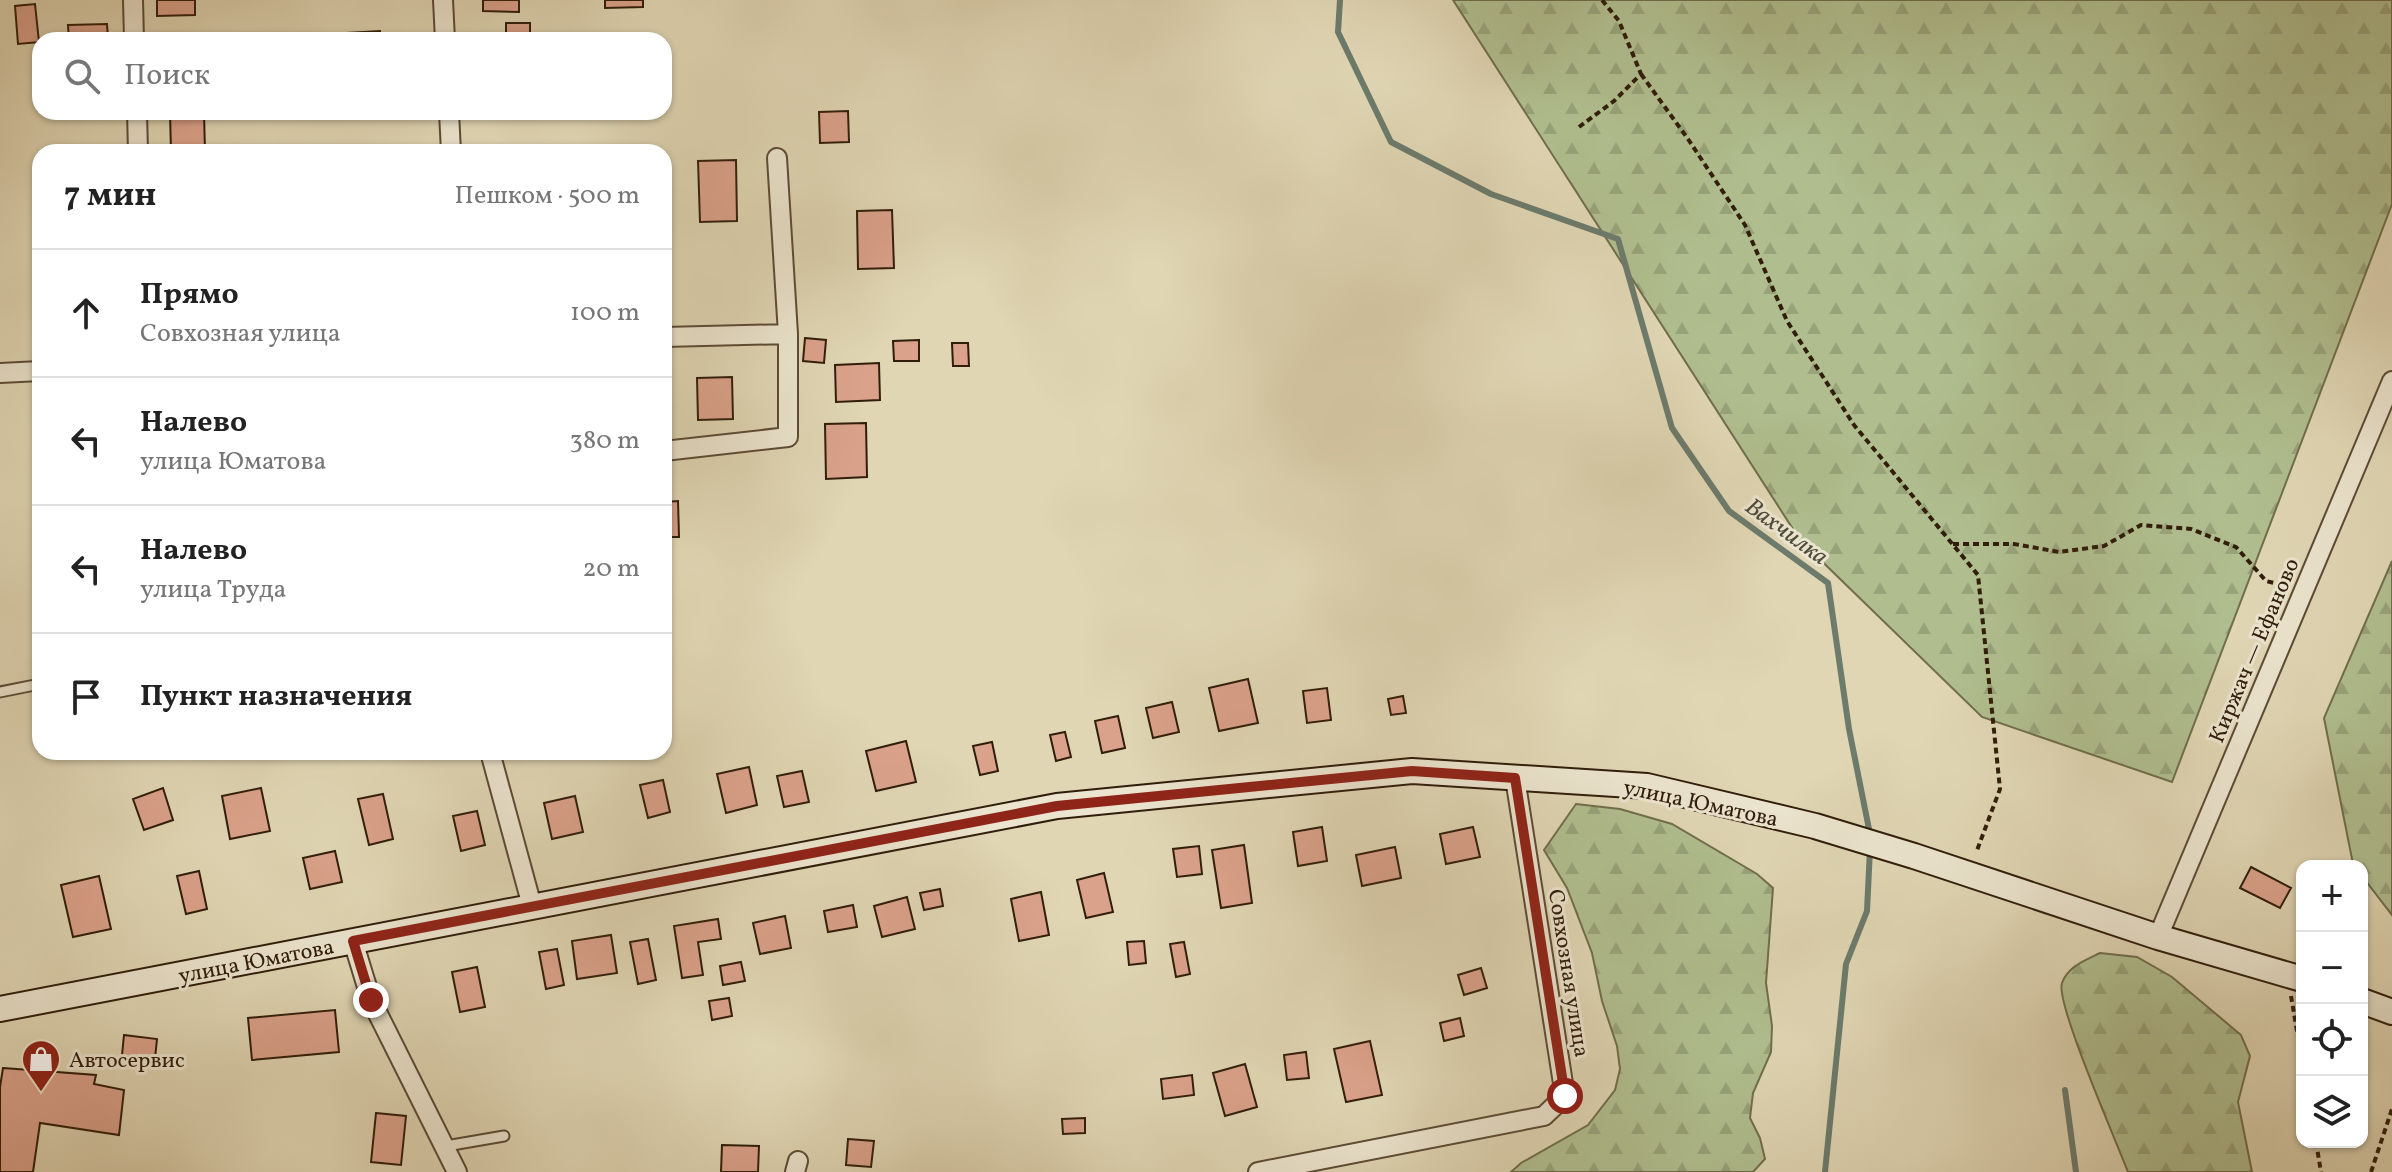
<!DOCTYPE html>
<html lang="ru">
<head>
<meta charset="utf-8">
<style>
  :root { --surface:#fff; --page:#f6f6f6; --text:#222; --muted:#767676; --line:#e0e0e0 }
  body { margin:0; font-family:Vollkorn,serif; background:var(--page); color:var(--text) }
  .controls { position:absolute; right:24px; bottom:24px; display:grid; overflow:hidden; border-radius:16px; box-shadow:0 2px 6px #0004 }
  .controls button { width:72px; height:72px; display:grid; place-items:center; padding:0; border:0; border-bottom:2px solid var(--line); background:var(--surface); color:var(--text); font:40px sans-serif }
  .stop { position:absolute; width:24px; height:24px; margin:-18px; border:6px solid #8f2418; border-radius:50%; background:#fff }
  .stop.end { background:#8f2418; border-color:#fff; box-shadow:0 2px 8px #0008 }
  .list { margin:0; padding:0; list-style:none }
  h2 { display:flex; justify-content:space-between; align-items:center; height:104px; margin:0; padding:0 32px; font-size:34px }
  h2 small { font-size:26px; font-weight:400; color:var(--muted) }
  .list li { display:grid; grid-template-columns:52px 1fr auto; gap:24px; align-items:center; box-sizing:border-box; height:128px; padding:0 32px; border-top:2px solid var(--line) }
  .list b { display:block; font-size:30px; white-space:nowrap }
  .list p { margin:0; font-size:26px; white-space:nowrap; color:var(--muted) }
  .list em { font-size:26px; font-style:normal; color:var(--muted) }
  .icon { flex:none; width:44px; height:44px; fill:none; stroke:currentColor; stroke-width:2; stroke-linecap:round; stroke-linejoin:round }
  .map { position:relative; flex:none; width:2392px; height:1172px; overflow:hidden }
  .search { position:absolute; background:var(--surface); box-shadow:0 2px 6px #0004; left:32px; top:32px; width:640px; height:88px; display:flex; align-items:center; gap:20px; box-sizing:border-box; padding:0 28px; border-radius:24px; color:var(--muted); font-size:30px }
  .panel { position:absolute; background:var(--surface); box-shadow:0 2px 6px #0004; left:32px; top:144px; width:640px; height:616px; border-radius:24px }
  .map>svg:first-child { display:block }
</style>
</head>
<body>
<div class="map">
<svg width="2392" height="1172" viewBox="0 0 2392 1172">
  <defs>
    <pattern id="forest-firs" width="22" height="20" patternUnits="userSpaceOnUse" patternTransform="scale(2)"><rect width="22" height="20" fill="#b0be8f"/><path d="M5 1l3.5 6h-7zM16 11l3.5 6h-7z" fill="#98a37a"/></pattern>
  </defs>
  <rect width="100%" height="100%" fill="#e0d6b4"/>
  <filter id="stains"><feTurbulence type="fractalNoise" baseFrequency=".0025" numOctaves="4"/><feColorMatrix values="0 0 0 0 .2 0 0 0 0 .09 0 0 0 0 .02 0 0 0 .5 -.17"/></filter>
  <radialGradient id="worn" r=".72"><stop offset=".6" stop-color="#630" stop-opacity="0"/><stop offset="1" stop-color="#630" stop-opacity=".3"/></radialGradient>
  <path fill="url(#forest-firs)" stroke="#706e4d" stroke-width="2" d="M1453,0H2392V204L2172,782L1982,717L1800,540Z
    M2392,561V915L2362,876V866L2353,864L2324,718Z
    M1576,804L1620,809L1672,824L1757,874L1773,888L1766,983L1772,1026L1771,1052L1753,1093L1750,1118L1760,1138L1765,1159L1753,1172H1511L1521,1163L1588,1125L1615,1090L1620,1069L1617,1046L1602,1001L1592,953L1567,888L1544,850Z
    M2100,953L2137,957L2172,977L2241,1035L2250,1056L2238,1102L2252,1172H2128C2117,1143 2055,1002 2062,983C2068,966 2086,960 2100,953Z"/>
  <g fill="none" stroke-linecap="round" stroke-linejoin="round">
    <path stroke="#6c7b6c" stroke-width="6" d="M1340,0L1338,32L1391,142L1491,194L1618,239L1672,428L1729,511L1828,583L1849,729L1870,834
      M2065,1090L2076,1172
      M1825,1172L1846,964L1867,911L1870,849"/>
  </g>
  <path fill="#dba28b" stroke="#311d0b" stroke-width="2" d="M157,0H195V15L157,16Z
    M483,0H519V12L483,11Z
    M605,0H643V7L605,8Z
    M35,4L39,42L18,44L15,6Z
    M506,23H530V40H506Z
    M107,24L108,39L69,40L68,25Z
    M380,31L381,40H348L347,33Z
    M848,111L849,142L820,143L819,112Z
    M170,112H204L205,152H171Z
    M736,160L737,221L700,222L698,161Z
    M892,210L894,268L858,269L857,211Z
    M805,338L826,340L824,363L803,361Z
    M919,340V361H894L893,341Z
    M952,343H968L969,366H953Z
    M879,363L880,400L836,402L835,365Z
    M732,377L733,419L698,420L697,378Z
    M866,423L867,477L826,479L825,424Z
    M678,501L679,537H664V502Z
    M1248,679L1258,723L1219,731L1209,688Z
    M1327,688L1331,720L1307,723L1303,691Z
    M1403,696L1406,713L1391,715L1388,699Z
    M1172,702L1179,732L1153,738L1146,708Z
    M1118,716L1125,748L1102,753L1095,721Z
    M1065,732L1071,757L1056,761L1050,735Z
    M906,741L916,782L876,791L866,751Z
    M992,742L998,771L980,775L973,746Z
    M749,767L757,805L726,813L717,774Z
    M802,771L809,802L784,807L777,776Z
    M663,780L670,812L648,818L640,785Z
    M163,788L173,820L144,830L133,799Z
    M261,788L270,831L230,839L222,796Z
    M383,794L393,839L369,845L358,799Z
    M575,796L583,832L552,839L544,803Z
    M477,811L485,845L461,851L453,816Z
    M1322,827L1327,861L1298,866L1293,832Z
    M1473,827L1480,857L1446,864L1440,834Z
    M1244,845L1252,903L1221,908L1212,850Z
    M1199,846L1202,874L1177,877L1173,849Z
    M1395,847L1401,878L1362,886L1356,855Z
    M335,851L342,882L310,889L303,858Z
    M2251,867L2291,888L2280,908L2240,888Z
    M199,871L207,909L186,914L177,876Z
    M1104,873L1113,912L1086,918L1077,880Z
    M99,876L111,929L73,937L61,885Z
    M940,889L943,906L924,910L920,893Z
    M1041,892L1049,935L1019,941L1011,899Z
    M907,897L915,929L882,937L874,906Z
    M853,905L857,927L828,932L824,911Z
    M785,916L791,948L760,954L753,923Z
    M718,919L721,939L698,942L703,975L682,978L674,926Z
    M611,935L617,973L577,979L572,941Z
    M648,939L656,980L638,984L630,942Z
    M1144,941L1146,963L1129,965L1127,942Z
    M1184,942L1190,974L1176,977L1170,944Z
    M557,949L564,985L546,989L539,952Z
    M741,962L745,981L723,985L720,966Z
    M477,967L485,1007L460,1012L452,972Z
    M1481,968L1487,988L1464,995L1458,975Z
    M729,998L732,1016L712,1020L709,1001Z
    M335,1010L339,1052L252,1060L248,1018Z
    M1460,1018L1464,1036L1444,1041L1440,1023Z
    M124,1035L157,1039L154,1068L121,1065Z
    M1370,1041L1382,1095L1346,1102L1334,1049Z
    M1306,1052L1309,1078L1287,1080L1284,1055Z
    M1245,1064L1257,1107L1225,1116L1213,1073Z
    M3,1068L96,1075L94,1084L124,1090L119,1135L40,1123L33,1172H0V1087Z
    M1192,1075L1194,1095L1163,1099L1161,1079Z
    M376,1113L406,1116L401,1165L371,1162Z
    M1085,1118V1133L1063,1134L1062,1119Z
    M848,1139L874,1141L871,1167L846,1165Z
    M722,1145L759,1146L758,1172H721Z"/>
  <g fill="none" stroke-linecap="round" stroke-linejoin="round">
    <g stroke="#5d4b35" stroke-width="13">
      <path id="service" d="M0,692L40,684
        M446,1146L504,1136"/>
    </g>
    <g stroke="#5d4b35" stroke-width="22">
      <path id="minor" d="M133,0L134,40
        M443,0L445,40
        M137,112L138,152
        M449,112L451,152
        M664,337L788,334L777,158
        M0,373L40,371
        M664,451L788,437V334
        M490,752L532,906
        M2158,937L2392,381
        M353,941L371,1000L457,1172
        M795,1172L798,1161
        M1258,1172L1544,1116L1565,1096L1515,778"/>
    </g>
    <g stroke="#311d0b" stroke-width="28">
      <path id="secondary" d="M2362,1001L2392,1012
        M0,1009L1057,806L1412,771L1647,786L1815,826L1914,856L2158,937L2302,979"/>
    </g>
    <path stroke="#311d0b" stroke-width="4" stroke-dasharray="6 4" stroke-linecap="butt" d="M1641,74L1688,139L1745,225L1787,321L1854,425L1978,575L2000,789L1976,853
      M1579,127L1614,101L1641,74L1619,21L1602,0
      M1953,544H2014L2059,552L2104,546L2141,525L2191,529L2236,547L2266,581L2286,586
      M2291,996L2302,1060
      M2316,1142L2321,1172
      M2371,1172L2392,1109"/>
    <use href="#service" stroke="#ebe4ce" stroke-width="9"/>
    <use href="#minor" stroke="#ebe4ce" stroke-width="18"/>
    <use href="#secondary" stroke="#ebe4ce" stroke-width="24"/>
  </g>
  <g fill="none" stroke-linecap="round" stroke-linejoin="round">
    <path stroke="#8f2418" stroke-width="10" d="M371,1000L353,941L1057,806L1412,771L1515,778L1565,1096"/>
  </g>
  <defs>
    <g id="shop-pin" transform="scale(2)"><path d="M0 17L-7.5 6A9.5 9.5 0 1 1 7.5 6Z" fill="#8f2418" stroke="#ebe4ce"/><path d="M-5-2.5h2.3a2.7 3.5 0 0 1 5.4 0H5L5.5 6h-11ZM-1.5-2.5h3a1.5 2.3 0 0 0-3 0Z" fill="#fff"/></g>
  </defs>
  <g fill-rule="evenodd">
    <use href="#shop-pin" x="41" y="1059"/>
  </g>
  <g text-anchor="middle" stroke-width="6" stroke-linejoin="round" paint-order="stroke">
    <g font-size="22" fill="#311d0b" stroke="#ebe4ce">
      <text transform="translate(2253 650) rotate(-67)" y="8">Киржач — Ефаново</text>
      <text transform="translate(1701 802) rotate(12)" y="8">улица Юматова</text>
      <text transform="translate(256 960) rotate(-11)" y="8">улица Юматова</text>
      <text transform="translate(1570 973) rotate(81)" y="8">Совхозная улица</text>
    </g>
    <g font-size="22" fill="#311d0b" stroke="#ebe4ce" text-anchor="start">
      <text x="69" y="1067">Автосервис</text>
    </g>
    <g font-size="24" font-style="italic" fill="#4f4c3c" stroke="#ebe4ce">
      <text transform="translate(1787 531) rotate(36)" y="8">Вахчилка</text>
    </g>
  </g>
  <rect width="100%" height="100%" filter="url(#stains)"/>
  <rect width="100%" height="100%" fill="url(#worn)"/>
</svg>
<div class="controls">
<button>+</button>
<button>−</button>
<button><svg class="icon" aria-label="locate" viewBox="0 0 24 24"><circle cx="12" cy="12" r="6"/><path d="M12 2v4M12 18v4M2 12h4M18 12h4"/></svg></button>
<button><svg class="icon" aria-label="layers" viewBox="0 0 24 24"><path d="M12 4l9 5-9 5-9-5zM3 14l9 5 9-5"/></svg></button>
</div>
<div class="stop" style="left:1565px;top:1096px"></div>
<div class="stop end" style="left:371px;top:1000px"></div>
<div class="search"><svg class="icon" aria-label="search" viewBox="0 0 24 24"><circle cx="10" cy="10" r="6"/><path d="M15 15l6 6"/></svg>Поиск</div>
<section class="panel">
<h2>7 мин<small>Пешком · 500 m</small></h2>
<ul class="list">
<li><svg class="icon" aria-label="ahead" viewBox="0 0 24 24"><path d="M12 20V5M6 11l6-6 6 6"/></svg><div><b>Прямо</b><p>Совхозная улица</p></div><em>100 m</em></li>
<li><svg class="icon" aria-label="left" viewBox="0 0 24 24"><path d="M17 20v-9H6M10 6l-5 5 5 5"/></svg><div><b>Налево</b><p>улица Юматова</p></div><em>380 m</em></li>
<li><svg class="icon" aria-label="left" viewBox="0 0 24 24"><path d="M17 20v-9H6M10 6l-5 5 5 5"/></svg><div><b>Налево</b><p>улица Труда</p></div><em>20 m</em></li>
<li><svg class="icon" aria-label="arrive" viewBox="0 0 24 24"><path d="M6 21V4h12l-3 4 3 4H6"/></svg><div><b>Пункт назначения</b></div></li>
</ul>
</section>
</div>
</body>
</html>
